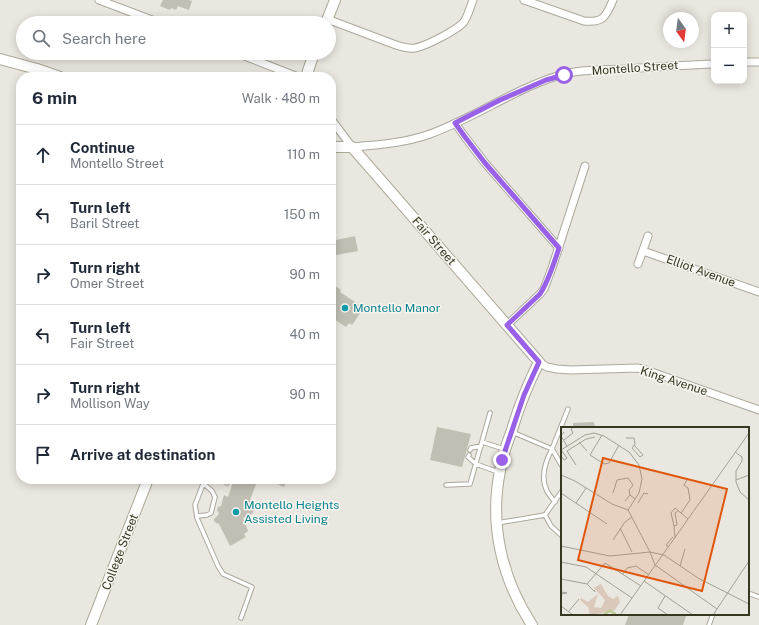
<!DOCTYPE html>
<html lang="en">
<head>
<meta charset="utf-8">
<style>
  :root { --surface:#fff; --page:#f6f6f7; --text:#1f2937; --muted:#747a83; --line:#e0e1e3 }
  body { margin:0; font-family:"Public Sans",sans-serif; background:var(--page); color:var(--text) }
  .controls { position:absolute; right:12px; top:12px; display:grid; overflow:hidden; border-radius:8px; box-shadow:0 2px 10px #0003 }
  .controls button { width:36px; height:36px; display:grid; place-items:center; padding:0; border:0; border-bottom:1px solid var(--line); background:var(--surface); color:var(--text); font:20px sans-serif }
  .compass { position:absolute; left:663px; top:12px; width:36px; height:36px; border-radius:50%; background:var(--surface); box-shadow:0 2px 10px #0003; rotate:166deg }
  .stop { position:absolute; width:12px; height:12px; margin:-9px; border:3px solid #9961e7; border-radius:50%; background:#fff }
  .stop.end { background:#9961e7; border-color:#fff; box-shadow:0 1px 4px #0008 }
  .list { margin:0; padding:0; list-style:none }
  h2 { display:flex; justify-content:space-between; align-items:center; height:52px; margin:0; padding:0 16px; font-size:17px }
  h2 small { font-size:13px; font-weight:400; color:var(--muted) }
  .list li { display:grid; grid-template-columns:26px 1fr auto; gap:12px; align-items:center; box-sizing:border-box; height:60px; padding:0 16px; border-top:1px solid var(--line) }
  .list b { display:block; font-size:15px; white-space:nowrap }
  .list p { margin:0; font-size:13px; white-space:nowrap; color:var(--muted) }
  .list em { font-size:13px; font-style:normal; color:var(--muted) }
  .icon { flex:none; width:22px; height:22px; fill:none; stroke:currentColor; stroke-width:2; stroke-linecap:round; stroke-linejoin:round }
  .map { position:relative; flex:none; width:759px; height:625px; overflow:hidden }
  .search { position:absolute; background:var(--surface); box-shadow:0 2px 10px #0003; left:16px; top:16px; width:320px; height:44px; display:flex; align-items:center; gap:10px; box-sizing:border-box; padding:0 14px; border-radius:22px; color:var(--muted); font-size:15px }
  .panel { position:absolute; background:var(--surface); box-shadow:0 2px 10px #0003; left:16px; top:72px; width:320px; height:412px; border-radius:16px }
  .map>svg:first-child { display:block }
</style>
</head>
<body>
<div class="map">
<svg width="759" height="625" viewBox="0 0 759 625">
  <rect width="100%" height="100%" fill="#eae7e0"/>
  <path fill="#c1beb3" d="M163,0H189L192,1L189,10L178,6L176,10L171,8L170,10L160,6Z
    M355,236L358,251L331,256V241Z
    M331,283L341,290L340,292L361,306L358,310L361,312L352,325L349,323L346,327L331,317Z
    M594,422L595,428H573V423Z
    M437,427L471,434L462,467L430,460Z
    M234,479H258L250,500L252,502L254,510L252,514L243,518L248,531L244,534L246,537L230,546L219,524L216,523L214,521V519L219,514L217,510L218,507L221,506L224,495L228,497Z
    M265,479H288L284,487Z
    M629,614H682L686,616L683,625H625Z"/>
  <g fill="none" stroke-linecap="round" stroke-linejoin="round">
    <g stroke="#aaa89c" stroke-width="5.5">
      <path id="lane" d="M512,432L552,449L568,409
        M482,442L504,449
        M552,449C545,462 540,477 547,491C549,495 552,498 555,502
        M552,449L562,466
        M470,450L471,448L481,446
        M469,455L468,457L476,464L498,472
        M205,479L195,505L197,518L218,566L223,574L252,587L241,618
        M227,483L229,479
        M446,485L470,484L490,413
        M562,491L545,515L551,526L562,536
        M197,516L207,515L211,513L215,497L212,491L204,484
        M497,523L545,515
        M748,593L759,597
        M709,625L713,614"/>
    </g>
    <g stroke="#aaa89c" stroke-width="9">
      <path id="street" d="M99,0L160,23
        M524,0L584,21C603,23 606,17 613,0
        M327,19L396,45C402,47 408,49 415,48C426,46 455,31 463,23C468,17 470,7 473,0
        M237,53L298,77
        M744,62H759
        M331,119L352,147C378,145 405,143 430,134C474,118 513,90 557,76C579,69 603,70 626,69C655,67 685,65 714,64
        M455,123L465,137L485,163L559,248
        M643,251L759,292
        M638,264L648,236
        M507,325L540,294L544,289L552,268L585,166
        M539,362L547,367L557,369L571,370L637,368L643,369L759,410"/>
    </g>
    <g stroke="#aca997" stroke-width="12">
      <path id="secondary" d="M326,23L335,0
        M0,59L37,69L60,77
        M306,77L314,53
        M331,147H352L539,362C528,384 519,406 512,430C507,443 502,457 500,471C489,525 502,579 532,625
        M91,625L148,479"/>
    </g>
    <use href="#lane" stroke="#fff" stroke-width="3.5"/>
    <use href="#street" stroke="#fff" stroke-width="7"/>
    <use href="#secondary" stroke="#fff" stroke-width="10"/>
  </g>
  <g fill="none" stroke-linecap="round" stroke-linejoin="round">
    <path stroke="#9961e7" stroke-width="5" d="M502,460L524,395L539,362L507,325L540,294C549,280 554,263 559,248L485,163L465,137L455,123L500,100L546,80L564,75"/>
  </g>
  <g fill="#0f9aa8" stroke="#f7f5f0" stroke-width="1.5">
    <circle cx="345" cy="308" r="4"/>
    <circle cx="236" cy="512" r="4"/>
  </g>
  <g text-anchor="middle" stroke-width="3" stroke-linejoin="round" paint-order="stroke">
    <g font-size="12" fill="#393722" stroke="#f7f5f0">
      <text transform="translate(635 68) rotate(-4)" y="4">Montello Street</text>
      <text transform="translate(434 241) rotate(49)" y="4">Fair Street</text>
      <text transform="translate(701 271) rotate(20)" y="4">Elliot Avenue</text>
      <text transform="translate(674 381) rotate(18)" y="4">King Avenue</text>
      <text transform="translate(120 552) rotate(-69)" y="4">College Street</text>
    </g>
    <g font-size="12" fill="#0d838f" stroke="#f7f5f0" text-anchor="start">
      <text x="353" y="312">Montello Manor</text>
      <text x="244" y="509">Montello Heights<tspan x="244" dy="14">Assisted Living</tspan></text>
    </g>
  </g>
  <g transform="translate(561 427)">
    <rect width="188" height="188" fill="#eae7e0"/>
    <path d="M40,157L47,169L52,172L57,169L59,175L53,184L29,188L27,180L19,173L20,171L27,175L37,167L33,180L40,181L44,173L33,161Z" fill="#dac8ba"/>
    <path fill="none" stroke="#b6cb8c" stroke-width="2" d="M42,188L49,184L55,187"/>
    <path fill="none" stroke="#a3a194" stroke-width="1" d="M3,5L0,9L6,19M41,8L29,28L43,37L48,36L58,18M65,11H73L74,17L71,21L79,30L82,28L73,18M3,13L12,6L10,2L13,0M18,15L26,24M0,23L6,31L3,33L0,29M0,23L24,8L33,6L43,9L68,25L78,38L81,52L78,66L67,83L89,125L103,128L137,151L188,177M174,25L181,30V34M181,34L175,44V55L179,65L188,73M15,38L6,24L25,12L34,10M0,48L14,54L51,77L67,83M126,53L123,58L127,61L129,73L120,86L127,92M175,53L188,48M0,66L46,97M52,66L56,53L67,51L72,58L68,63L69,68M64,74L69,68L74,72M15,76L25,61M77,76L83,66L87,67M117,84L114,86L116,98L113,99L110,86L114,81L120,86M113,99L114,111M59,101L71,125M52,113L64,95L71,90M0,119L49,129L89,125L94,138L156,182M108,120L105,118L112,110M0,135L25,140L71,171M119,139L124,122M62,147L66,141L75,139L88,148M0,152L26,157M83,154L132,188M26,157L44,136L80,159M26,157L34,165L33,163M0,165L6,166L0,167M104,169L97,181L107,188M0,179L12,188M8,184L18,172M59,188L188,6M152,188L188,134"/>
    <path fill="#df570d" fill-opacity="0.15" stroke="#df570d" stroke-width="2" d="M42,31L166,62L141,164L17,133Z"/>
    <rect width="188" height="188" fill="none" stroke="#393722" stroke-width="2"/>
  </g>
</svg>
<div class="controls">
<button>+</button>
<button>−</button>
</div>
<svg class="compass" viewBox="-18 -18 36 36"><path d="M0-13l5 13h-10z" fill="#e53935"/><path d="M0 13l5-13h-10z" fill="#747a83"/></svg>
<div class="stop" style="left:564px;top:75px"></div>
<div class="stop end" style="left:502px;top:460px"></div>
<div class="search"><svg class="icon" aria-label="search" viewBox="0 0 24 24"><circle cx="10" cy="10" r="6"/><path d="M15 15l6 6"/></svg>Search here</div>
<section class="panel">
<h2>6 min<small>Walk · 480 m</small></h2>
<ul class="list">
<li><svg class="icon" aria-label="ahead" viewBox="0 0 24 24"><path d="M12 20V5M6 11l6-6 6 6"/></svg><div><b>Continue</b><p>Montello Street</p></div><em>110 m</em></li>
<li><svg class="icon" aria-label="left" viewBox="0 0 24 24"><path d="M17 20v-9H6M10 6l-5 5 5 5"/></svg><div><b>Turn left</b><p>Baril Street</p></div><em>150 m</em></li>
<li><svg class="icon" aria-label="right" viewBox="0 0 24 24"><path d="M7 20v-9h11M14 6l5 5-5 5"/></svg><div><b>Turn right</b><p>Omer Street</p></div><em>90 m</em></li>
<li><svg class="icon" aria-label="left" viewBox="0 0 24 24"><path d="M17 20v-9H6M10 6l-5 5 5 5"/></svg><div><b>Turn left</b><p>Fair Street</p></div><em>40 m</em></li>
<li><svg class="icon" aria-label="right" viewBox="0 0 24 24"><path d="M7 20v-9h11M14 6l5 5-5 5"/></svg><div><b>Turn right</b><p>Mollison Way</p></div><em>90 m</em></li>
<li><svg class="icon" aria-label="arrive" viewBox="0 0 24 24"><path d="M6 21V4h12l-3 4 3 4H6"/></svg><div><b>Arrive at destination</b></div></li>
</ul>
</section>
</div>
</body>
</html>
